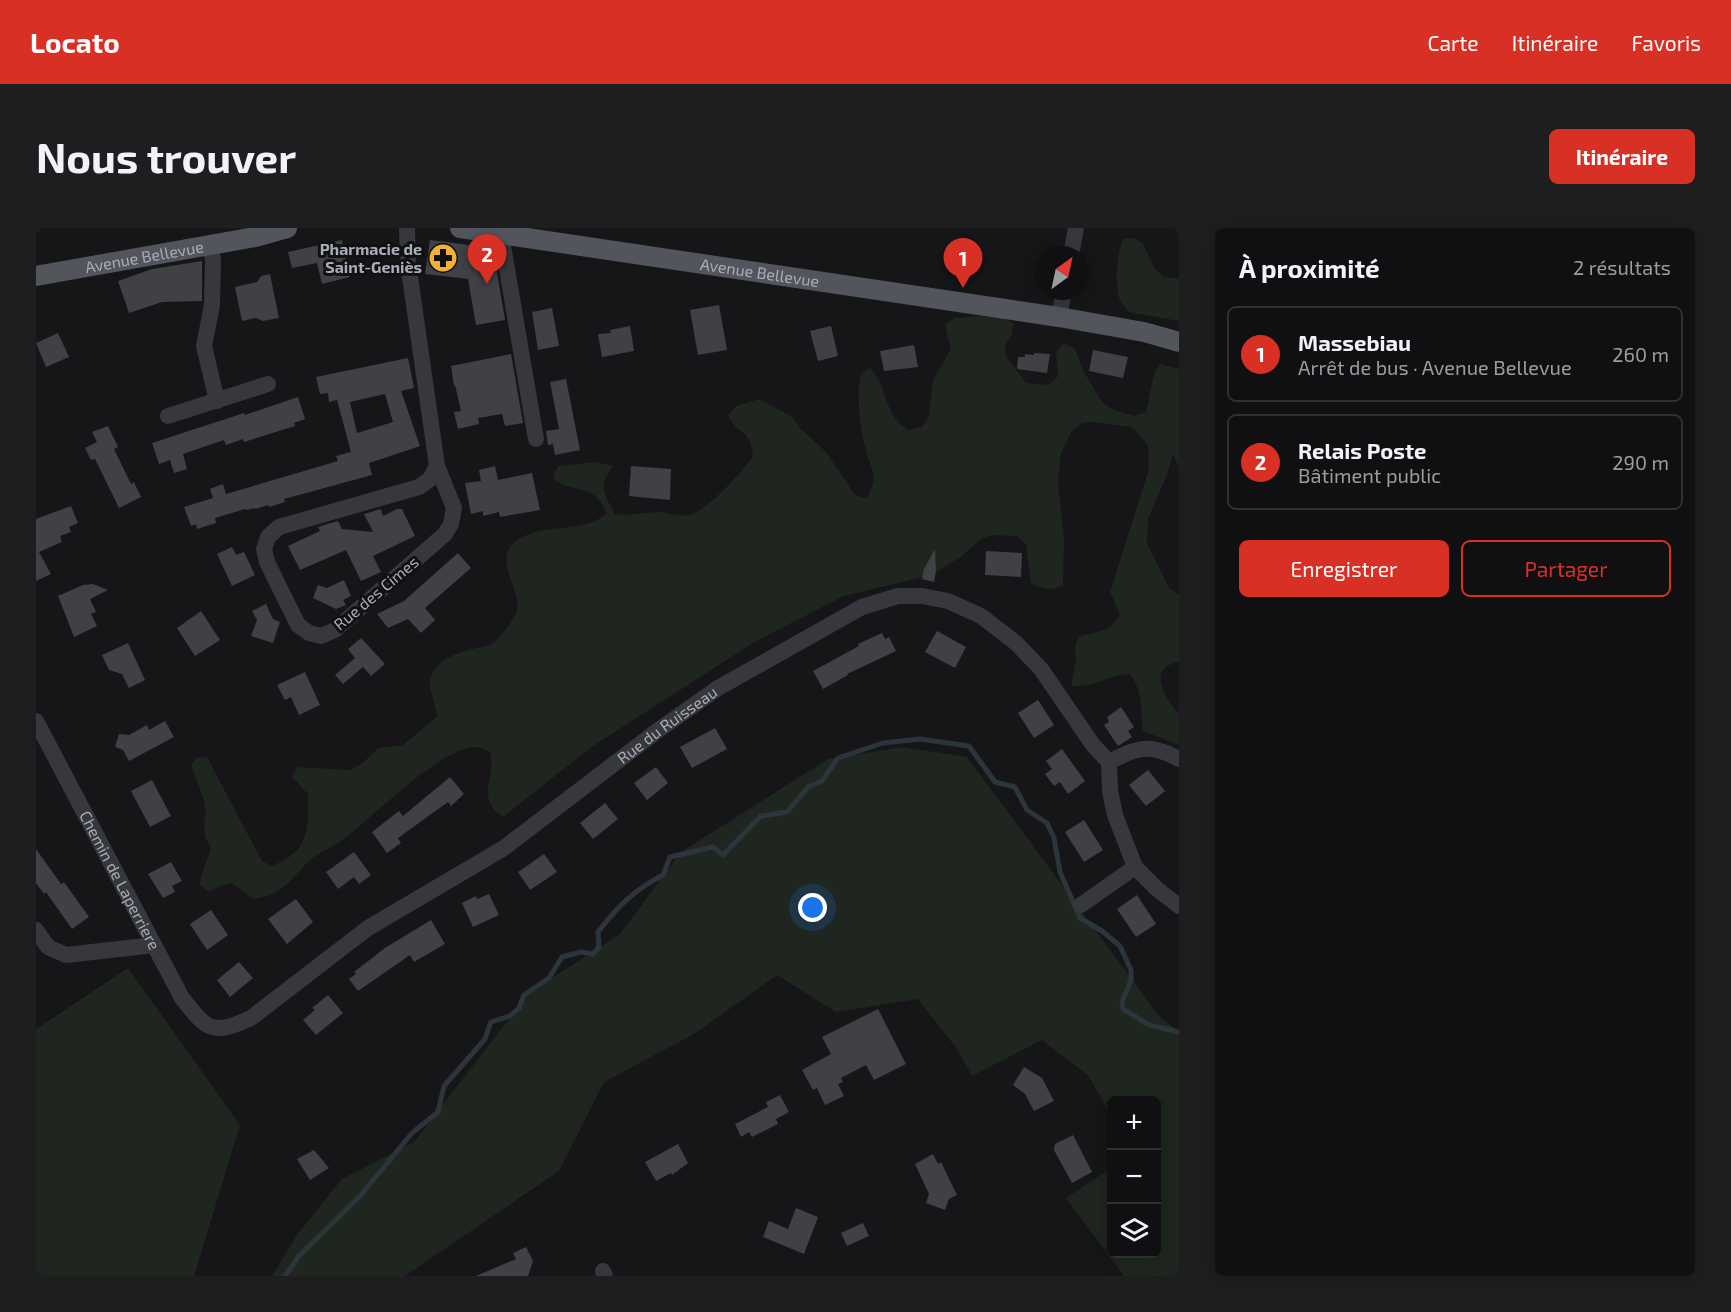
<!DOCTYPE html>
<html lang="fr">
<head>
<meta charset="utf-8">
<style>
  :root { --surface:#101012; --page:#1e1e20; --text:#f1f3f6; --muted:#9c9d9f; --line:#303032; --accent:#d93025 }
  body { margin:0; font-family:"Exo 2",sans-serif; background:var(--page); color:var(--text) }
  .controls { position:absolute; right:18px; bottom:18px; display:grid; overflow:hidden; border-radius:9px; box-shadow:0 3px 15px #0003 }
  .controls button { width:54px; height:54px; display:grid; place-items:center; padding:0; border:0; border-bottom:2px solid var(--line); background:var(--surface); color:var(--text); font:30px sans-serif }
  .compass { position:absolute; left:999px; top:18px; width:54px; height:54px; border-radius:50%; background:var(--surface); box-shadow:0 3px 15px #0003; rotate:33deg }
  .you { position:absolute; left:777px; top:680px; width:21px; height:21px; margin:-15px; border:4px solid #fff; border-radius:50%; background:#1a73e8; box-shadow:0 0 0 9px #1a73e833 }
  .badge { display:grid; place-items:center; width:39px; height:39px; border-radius:50%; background:var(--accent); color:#fff; font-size:20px; font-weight:700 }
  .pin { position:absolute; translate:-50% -50px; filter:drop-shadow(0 2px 3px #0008) }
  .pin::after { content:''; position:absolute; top:32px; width:21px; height:18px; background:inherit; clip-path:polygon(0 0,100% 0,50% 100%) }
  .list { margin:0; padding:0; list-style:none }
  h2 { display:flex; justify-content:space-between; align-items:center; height:78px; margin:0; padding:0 24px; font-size:26px }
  h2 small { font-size:20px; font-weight:400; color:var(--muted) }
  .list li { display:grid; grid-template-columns:39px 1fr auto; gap:18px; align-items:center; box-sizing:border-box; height:96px; margin:0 12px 12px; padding:0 12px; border:2px solid var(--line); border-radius:9px }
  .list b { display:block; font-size:22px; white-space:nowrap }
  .list p { margin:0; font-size:20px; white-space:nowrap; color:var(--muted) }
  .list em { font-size:20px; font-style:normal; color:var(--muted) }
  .actions { display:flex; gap:12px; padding:18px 24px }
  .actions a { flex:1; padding:14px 0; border:2px solid var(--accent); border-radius:9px; text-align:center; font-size:21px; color:var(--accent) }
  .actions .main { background:var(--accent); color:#fff }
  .icon { flex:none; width:33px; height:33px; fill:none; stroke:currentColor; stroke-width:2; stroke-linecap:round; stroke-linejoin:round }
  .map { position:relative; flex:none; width:1143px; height:1048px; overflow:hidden; border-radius:9px }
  header { display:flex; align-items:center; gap:36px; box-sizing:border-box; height:84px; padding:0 30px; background:var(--accent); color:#fff }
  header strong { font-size:28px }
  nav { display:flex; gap:33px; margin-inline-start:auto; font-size:21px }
  .intro { display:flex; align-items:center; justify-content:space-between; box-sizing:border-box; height:144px; padding:0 36px }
  h1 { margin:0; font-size:42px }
  .button { padding:15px 27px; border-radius:9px; background:var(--accent); color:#fff; font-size:21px; font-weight:700 }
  main { display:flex; gap:36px; padding:0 36px }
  aside { flex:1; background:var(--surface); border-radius:9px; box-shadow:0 3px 15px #0003 }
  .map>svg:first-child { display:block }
</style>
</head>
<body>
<header>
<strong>Locato</strong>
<nav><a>Carte</a><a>Itinéraire</a><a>Favoris</a></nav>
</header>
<div class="intro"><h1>Nous trouver</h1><a class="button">Itinéraire</a></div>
<main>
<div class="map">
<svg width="1143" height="1048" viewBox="0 0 1143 1048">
  <rect width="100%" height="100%" fill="#161618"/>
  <path fill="#1e261f" d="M1099,10L1107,16L1119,41L1128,49L1143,51V93L1093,84C1090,80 1086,76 1084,72C1078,57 1081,25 1087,11Z
    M943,88L967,90L977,95L976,107L969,117L970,128L990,155L1013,157L1022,148L1020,124L1028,115L1039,121L1048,144L1066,174L1075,181L1098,188L1110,184L1118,146L1124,136L1143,141V239L1137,226L1131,247L1112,291L1111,315L1133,360L1143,367V434C1109,440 1130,471 1143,486V517L1107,503C1104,482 1108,465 1094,446C1073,447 1057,460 1035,458L1040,432L1039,420L1042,409C1062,402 1073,407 1084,386L1074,364L1113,241L1112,218L1104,207L1095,199L1057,194L1046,195L1036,203L1025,225L1022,253L1028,311L1027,357C1014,363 1007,362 995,355L990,316L981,308L956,307L945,311L926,328L895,347L808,368L720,413L557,518L467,589C438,570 461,549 454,524C450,522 445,519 441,519C406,517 336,591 306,612C297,619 285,623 275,631C255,650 248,668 217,671L196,655L184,658L172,664L163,655L175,620L169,609L168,597L170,585L168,572L155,537L160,530L171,529L226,633L236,638C273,624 273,601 272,566L256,549L261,539L314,542L325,536L343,520L367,517L401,489C400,476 393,464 394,453C399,429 425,424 444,419C449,418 454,418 457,415C465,409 472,398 478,390C493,367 453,334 480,313C507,293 548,307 571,285C568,280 565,273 560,269C547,257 533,264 517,250L522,238L559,234L577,238C562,260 567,263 579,286C595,288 609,284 625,284C635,285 643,289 653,287C673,282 704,245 717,229C715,199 702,209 692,187L700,178L724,171L756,189L763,199L790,224L819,267L830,271C844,249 835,243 830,222C824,203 820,165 825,146L834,140C852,158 847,186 872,202L886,199L893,188L897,152L915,121L909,97L918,90Z
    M867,519L931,529L1123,788L1143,804V1048H1088L1030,970L1075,940L1076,1026H1120V872H1076L1075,887L1052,847L1006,812L936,848L921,821L882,771L800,784L741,747L658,806L568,854L523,943L369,1048H236L261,1007L306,951L378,914L493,765L584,706L645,624L792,531Z
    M92,740L204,897L158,1048H0V801Z"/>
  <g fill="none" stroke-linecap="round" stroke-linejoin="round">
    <path stroke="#2c353c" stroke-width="5" d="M249,1048L263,1028L324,968L376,905L402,884L408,858L449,811L455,794L474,788L483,780L488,767L513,750L526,729L545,724L557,726L563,719L562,704C582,678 598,662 627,647L634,629L677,619L687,627L725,588L751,584L772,559L786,553L802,530L847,515L884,511L933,518L959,554L979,559L991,582L1011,595L1018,610L1024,644L1044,690L1066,703L1084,718L1095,742V752L1086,774L1087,781L1113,797L1143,804"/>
  </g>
  <path fill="#404145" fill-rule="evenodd" d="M306,12L314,49L286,56L281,35L256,40L252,24Z
    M394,12L457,20L469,92L440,97L432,51L389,46Z
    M166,33V73L126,74L93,85L82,53L116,41Z
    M234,46L243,90L227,93L220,90L206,93L199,59L221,54L225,48Z
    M683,77L691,122L662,127L654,82Z
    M516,80L523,118L502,122L496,84Z
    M594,98L598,123L566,129L562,106L575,105L574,102Z
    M795,98L802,128L782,133L774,103Z
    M22,105L33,129L10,139L0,115Z
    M878,117L882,139L848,143L844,123Z
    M1057,122L1092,129L1087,150L1053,143Z
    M998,125L1014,126L1011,145L981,141L982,129H989V126L998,127Z
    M475,126L487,195L469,198L466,186L442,190L443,196L422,201L418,184L425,183L419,157L418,158L415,138Z
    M372,130L378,160L365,163L384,218L333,235L336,247L248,271L249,274L233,279V277L219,281V280L210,282L209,281L179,290L180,295L161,301L160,296L155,298L148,279L177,270L174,261L187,256L190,266L302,233L300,228L315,224L301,172L293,174L292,165L284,166L280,149ZM349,166L357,194L321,205L314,174Z
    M530,151L544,222L519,227L517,216L512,217L510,203L523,201L514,154Z
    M262,169L269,191L258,195L259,198L208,214L207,211L190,217L188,212L147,226L151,241L138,245L134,232L123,236L116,215L208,185L209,187Z
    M72,198L82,219L78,221L95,256L98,254L105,269L83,280L59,231L55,232L49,220L61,214L56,204Z
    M459,238L462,252L496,245L504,282L464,289L463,284L447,288V283L435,286L429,255L445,253L443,242Z
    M595,238L635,241L634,272L593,268Z
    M35,278L42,295L33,299L35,304L24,308L26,314L3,324L15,346L0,353V291Z
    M345,281L347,288L361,281H366L379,308L337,328L345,344L325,353L310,322L264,342L252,318L284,303L282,299L302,293L306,301L337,304L328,286Z
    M196,319L200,327L208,324L219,347L196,358L181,326Z
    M899,321L900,343L898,354L886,351L888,341Z
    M950,323L986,325L985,349L949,347Z
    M422,325L435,340L389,380L399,392L385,405L372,391L352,400L341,386L368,373Z
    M308,352L315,368L307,372L310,377L300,381L277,370L282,357L291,360Z
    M57,356L72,362L54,371L60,384L55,386L61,398L38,409L22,368L47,357Z
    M230,376L237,391L244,394L237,415L215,408L221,392L216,383Z
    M165,383L184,412L159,428L141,400Z
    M901,403L930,419L919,440L889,424Z
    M846,405L849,411L853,409L860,423L811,446L812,447L787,461L777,443L823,418L822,416Z
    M325,410L349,436L335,448L327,439L307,456L299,447L319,430L312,421Z
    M92,415L109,452L93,460L86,446L73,442L66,427Z
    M269,444L284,477L263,487L255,469L249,472L241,457Z
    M1002,472L1018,497L998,510L982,485Z
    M1085,479L1098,499L1092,503L1096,509L1082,518L1068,497L1073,494L1071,489Z
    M129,493L138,509L93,533L87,522L79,519L83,506L93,507L111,497L113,502Z
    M679,500L691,521L656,540L644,519Z
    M1026,521L1049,553L1032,566L1024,554L1018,558L1009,546L1016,541L1010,533Z
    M620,539L632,555L611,572L598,555Z
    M1112,542L1129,563L1110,578L1093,557Z
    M414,549L428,566L415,578L412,574L362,610L365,615L351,625L336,604L363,583L367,588Z
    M116,552L135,588L114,599L95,563Z
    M569,575L582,591L557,611L544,595Z
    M1048,592L1067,622L1048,634L1029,604Z
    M0,621L25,656L28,654L53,689L36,701L10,664L8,666L0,655Z
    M318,624L335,647L323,656L318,649L302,661L290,644Z
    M508,626L521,644L494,662L482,644Z
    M135,634L146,653L136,658L139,664L127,670L112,646Z
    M453,666L463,687L437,699L426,675L440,668L441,671Z
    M1101,667L1120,696L1100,709L1081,681Z
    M260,671L277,694L251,716L232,691Z
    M175,682L192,707L171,722L154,696Z
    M395,692L409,716L378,734L374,727L322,763L313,751L320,746L318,744L349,720Z
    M203,734L217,750L194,769L181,752Z
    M292,767L307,785L280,807L267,792L279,782L276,780Z
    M842,781L870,836L838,852L830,837L805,850L807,854L802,856L808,868L789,877L781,860L777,862L766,842L795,826L786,809Z
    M988,839L1006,850L1018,873L998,883L989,866L977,857Z
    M744,867L753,884L740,891L742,896L716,909L713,904L705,909L699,896L732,879L730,874Z
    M1037,907L1056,944L1036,955L1018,922L1019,916Z
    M642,916L652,935L636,947L635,945L620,953L609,934Z
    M278,922L293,940L274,952L261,931Z
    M897,926L902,936L905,934L921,967L913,971L909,982L890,975L893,966L879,936Z
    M760,980L782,989L768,1026L727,1009L733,993L752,1001Z
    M827,995L833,1008L811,1018L805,1005Z
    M490,1019L497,1033L492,1048H440L480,1031L477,1025Z"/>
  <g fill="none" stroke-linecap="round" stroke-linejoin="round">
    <g stroke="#37383d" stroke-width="16">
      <path d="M371,0L372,35L401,238L418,280L415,296L409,306L299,402L285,408L273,405L262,397L231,334L228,321L232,309L243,299L383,259L394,251L401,238"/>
      <path d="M465,6L500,211"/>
      <path d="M174,16L177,32L176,77L168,118L181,173"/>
      <path d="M1035,27L1040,0"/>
      <path d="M1023,89L1028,63"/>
      <path d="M132,188L232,156"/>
      <path id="s1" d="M0,493L146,770C171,802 176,808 215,790L332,700L468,620L621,503L682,460L826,379L862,368H886L912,373L945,388L980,415L1005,441L1057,517L1073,534"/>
      <path d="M1143,531C1114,515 1101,519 1073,534L1074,563L1079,587L1099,639L1121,661L1143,678"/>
      <path d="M1045,677L1099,639"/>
      <path d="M0,702L12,719L30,727L118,717"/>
      <path d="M567,1043L569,1048"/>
    </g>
    <g stroke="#53555c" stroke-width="20">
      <path id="s2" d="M424,0L1023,89L1108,104L1143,114"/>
      <path id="s3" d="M0,48L219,9L251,0"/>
    </g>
  </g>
  <defs>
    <g id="pharmacy-disc" transform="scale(1.5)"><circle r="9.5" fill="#f2b134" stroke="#111113"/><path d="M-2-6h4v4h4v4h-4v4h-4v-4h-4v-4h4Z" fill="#111"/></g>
  </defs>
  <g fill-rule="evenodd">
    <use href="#pharmacy-disc" x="407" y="30"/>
  </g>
  <g text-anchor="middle" stroke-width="6" stroke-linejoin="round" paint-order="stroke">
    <g font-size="16" font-weight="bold" fill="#a8adb8" stroke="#111113" text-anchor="end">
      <text x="386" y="27">Pharmacie de<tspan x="386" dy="18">Saint-Geniès</tspan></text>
    </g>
    <g font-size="16" fill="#a8adb8" stroke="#111113">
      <text dy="6" stroke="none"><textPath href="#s3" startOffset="110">Avenue Bellevue</textPath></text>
      <text dy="6" stroke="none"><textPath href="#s2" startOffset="303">Avenue Bellevue</textPath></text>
      <text transform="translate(340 365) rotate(-40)" y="6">Rue des Cimes</text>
      <text dy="6" stroke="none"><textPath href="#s1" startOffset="906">Rue du Ruisseau</textPath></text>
      <text dy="6" stroke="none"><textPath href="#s1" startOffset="180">Chemin de Laperriere</textPath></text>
    </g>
  </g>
</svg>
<div class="controls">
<button>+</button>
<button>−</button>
<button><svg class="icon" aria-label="layers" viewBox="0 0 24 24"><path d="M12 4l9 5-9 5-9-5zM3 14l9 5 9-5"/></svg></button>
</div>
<svg class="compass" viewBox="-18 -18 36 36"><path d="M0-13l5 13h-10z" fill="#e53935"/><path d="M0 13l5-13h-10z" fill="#9c9d9f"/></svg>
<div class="you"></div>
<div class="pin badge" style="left:927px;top:60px">1</div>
<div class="pin badge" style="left:451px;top:56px">2</div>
</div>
<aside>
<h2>À proximité<small>2 résultats</small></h2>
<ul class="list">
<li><span class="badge">1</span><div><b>Massebiau</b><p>Arrêt de bus · Avenue Bellevue</p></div><em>260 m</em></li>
<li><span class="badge">2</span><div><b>Relais Poste</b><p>Bâtiment public</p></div><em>290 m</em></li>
</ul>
<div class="actions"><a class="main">Enregistrer</a><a>Partager</a></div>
</aside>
</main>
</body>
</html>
